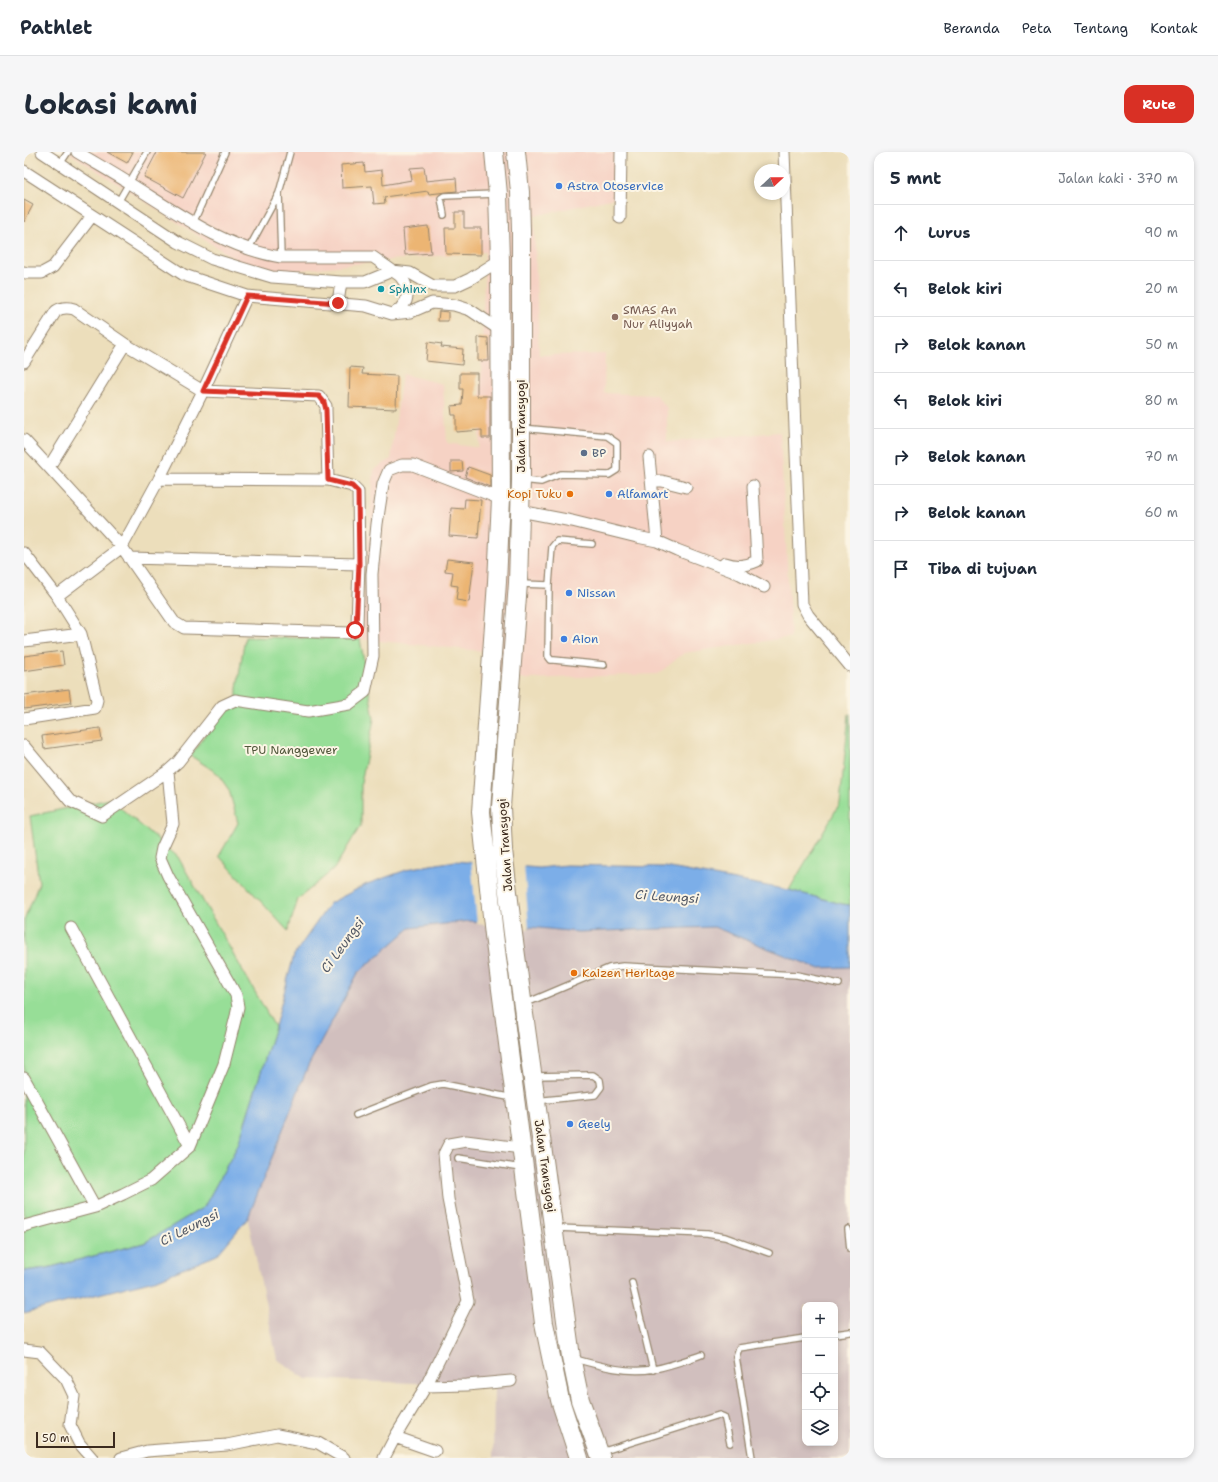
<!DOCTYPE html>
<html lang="id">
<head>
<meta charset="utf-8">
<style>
  :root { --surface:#fff; --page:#f6f6f7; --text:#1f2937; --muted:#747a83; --line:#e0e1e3; --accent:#d93025 }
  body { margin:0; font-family:"Shantell Sans",sans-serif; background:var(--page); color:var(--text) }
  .controls { position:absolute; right:12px; bottom:12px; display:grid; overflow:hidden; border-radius:8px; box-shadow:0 2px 6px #0003 }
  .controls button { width:36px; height:36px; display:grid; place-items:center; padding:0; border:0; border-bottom:1px solid var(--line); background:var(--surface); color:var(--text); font:20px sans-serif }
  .compass { position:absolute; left:730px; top:12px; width:36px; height:36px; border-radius:50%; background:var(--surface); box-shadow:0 2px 6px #0003; rotate:68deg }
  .scale { position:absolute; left:12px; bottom:10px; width:79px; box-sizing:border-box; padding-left:4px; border:2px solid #3b2a1e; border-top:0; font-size:11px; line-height:14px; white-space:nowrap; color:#3b2a1e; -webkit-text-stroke:3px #fcf5e5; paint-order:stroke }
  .stop { position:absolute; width:12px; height:12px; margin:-9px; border:3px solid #d93025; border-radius:50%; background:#fff }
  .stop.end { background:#d93025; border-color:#fff; box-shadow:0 1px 4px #0008 }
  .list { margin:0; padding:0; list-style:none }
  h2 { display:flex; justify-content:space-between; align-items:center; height:52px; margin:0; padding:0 16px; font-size:17px }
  h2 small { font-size:13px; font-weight:400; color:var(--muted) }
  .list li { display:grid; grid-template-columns:26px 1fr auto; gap:12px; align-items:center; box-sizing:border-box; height:56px; padding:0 16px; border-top:1px solid var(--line) }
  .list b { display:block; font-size:15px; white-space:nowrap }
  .list em { font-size:13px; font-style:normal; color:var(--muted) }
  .icon { flex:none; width:22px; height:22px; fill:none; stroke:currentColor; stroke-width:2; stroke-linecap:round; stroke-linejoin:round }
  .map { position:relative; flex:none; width:826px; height:1306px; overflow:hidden; border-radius:12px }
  header { display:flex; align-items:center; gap:24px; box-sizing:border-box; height:56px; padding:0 20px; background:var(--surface); border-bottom:1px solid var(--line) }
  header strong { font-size:19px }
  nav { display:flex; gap:22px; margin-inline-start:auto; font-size:14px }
  .intro { display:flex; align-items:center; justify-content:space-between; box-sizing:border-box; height:96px; padding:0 24px }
  h1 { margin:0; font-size:28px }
  .button { padding:10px 18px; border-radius:12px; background:var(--accent); color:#fff; font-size:14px; font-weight:700 }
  main { display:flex; gap:24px; padding:0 24px }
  aside { flex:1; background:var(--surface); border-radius:12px; box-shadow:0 2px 6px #0003 }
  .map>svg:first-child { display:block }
</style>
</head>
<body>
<header>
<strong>Pathlet</strong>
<nav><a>Beranda</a><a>Peta</a><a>Tentang</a><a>Kontak</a></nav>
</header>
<div class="intro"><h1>Lokasi kami</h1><a class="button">Rute</a></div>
<main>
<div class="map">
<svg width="826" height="1306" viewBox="0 0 826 1306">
  <rect width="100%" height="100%" fill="#fcf5e5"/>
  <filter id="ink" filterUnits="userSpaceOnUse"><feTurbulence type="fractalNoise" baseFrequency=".025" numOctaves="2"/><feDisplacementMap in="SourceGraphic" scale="8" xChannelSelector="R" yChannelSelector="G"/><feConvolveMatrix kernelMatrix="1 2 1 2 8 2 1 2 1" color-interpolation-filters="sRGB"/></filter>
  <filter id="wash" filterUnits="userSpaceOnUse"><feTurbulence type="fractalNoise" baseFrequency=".012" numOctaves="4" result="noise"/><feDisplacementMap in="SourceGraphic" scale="16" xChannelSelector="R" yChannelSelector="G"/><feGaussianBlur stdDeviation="0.9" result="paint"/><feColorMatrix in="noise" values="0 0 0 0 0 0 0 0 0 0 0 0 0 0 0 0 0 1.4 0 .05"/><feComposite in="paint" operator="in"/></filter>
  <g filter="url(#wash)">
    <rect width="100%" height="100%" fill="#ecdebb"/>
    <path fill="#f6d2c4" d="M44,0H596L595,45L510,64L515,203L581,202L580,241L632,243L643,256V290L756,280L767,485L660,501L634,522L456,529L458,499L336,487L350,318L367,307L378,222L419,232L423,291L455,296L461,100L366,108L260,120L214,109Z"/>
    <path fill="#d1bfbe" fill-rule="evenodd" d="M446,769L554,780L690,775L793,816L826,815V1306H469L470,1234L282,1227L253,1207L223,1063L284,914L334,821L386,776ZM781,1153H811V1291H781Z"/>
    <path fill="#97de97" stroke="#69845a" d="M221,485L336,487L350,567L337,631V673L310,717L274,747L264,779L195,704L214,671L205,638L193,621L167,604L192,566L213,547V536Z
      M825,562H826V753L818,752L765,738L816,651Z
      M86,647L154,705L251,875L214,993L180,1055L120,1091L23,1116L0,1119V769L15,731L6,664Z"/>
    <path fill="#7caee8" stroke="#5c6c83" d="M431,709L515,716L542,713L641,715L765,738L818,752L826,753V815L793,816L690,775L554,780L446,769L386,776L334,821L284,914L224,1066L193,1103L134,1127L0,1161V1119L23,1116L120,1091L180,1055L214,993L251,875L270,803L306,751L343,732L388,716Z"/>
    <path fill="#ecdebb" d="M447,708L472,710L477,775L453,772Z
      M475,711L500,713L505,777L481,775Z"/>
    <g id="blocks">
      <path fill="#ecb573" d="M83,0H109L103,11Z
        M133,0H182L159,46L120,25Z
        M340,11L341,20L358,18L359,33L388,28L386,16L400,15L402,29L432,26L433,39L405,42L404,39L360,45L361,51L350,52L348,34L318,36L317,13Z
        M0,48L9,53L0,70Z
        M431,60H440V76H457V103L422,102L421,76H431Z
        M404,74L407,101L381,103L379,77Z
        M415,159L424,160V169H414Z
        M454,185L464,186L465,209H454Z
        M404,190L418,192L417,195L439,197L438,213L402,209Z
        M326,215L339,216L338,222L373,224L372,257L325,255Z
        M436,221H453V244H466V286H458V278L432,280V263H428L427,254L438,253L439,237H436Z
        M427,309H438L439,319L427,320Z
        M444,315L466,323V335L441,325Z
        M441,347L457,348L454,386L425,384L427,356L440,357Z
        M423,407L450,410L445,450L432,448L434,434L427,433L429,420L421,419Z
        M38,499L40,513L0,519V504Z
        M45,537L47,551L0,557V543Z
        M76,576L78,589L20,597L18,584Z"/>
    </g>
  </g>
  <g filter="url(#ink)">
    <use href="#blocks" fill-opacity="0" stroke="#94846c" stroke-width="1"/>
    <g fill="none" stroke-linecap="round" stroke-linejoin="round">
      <g stroke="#94846c" stroke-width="8">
        <path id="service" d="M36,12L44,0
          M255,41L257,105
          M94,50L123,0
          M420,63L417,46L420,44L471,42
          M169,71L201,0
          M225,96L255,41L266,0
          M498,328L517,330L537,322L585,323L593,318V291L583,284L498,276
          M568,392L533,389L528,395L525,433L524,504L527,508H530L580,513
          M497,432L525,433
          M500,852L585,816L599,814L773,823L815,832
          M510,924L569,923L576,928L577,935L571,943L521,948
          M332,963L407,934L419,932L489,946
          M434,1006L497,1016
          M533,1076L683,1082L701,1085L745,1101
          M824,1077L826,1097
          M608,1131L629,1218
          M811,1182L826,1180
          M551,1207C576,1214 604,1222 630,1217C646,1214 662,1208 677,1203
          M577,1300L695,1263L700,1265L701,1268L706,1291
          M728,1306L712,1205L715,1196L781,1186"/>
      </g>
      <g stroke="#94846c" stroke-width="13">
        <path id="minor" d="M18,0L154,90L188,107L248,125L317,130H341L368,119L386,121L409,134H431L446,127L476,108
          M53,0C71,11 90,21 108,33C153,61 203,97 257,105H349L376,124L381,131L384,140L382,149L376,157L369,162
          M760,0L778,452L784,463L826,514
          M0,19L160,123L223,144L342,154L368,162L387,160L408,151L430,153L446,158L476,178
          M596,66L597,0
          M0,120L2,121H18L29,115L68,64
          M314,151L317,130
          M0,210L32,159C38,155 43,155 50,157L101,192L179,239L295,244L302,254V258L304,328
          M0,288L98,395L150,470L160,476L327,481L332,475L333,472L335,412L334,340L328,334L304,328L135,327
          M625,305L633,389
          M25,315L101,192
          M628,329H638L662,335
          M496,359L548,369L613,385L633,389L653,398L716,422L740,435
          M0,401L33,444L57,482L73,548L71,556L0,567
          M105,406L335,412
          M701,411C713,415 722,414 733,409L729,334
          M33,444L98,395L135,327L179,239L223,144
          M0,489L57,482
          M0,594L46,649L78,664L144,619L154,610L198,554L211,548L284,559L325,552L341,540L349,504L348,422L353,372L359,332L365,318L378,313H389L477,347
          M47,776L166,994
          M0,926L71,1055
          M0,1074L71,1055L99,1042L127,1028L166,994L200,912L212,864L214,855L212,843L144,724L136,706L138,696L149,672L144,619
          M0,1198L16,1200L42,1227L50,1244L46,1273L55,1291L68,1306
          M402,1234L443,1233L487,1229
          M371,1285L411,1299
          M97,1306L123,1299L203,1293L253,1283L294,1291L320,1306
          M360,1306L371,1285L402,1234L444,1149L424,1047L420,1002L425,992L442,989L497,996"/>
      </g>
      <g stroke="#94846c" stroke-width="20">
        <path id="trunk" d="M470,0L474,42L476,108L477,347L473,430L457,660L470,783L520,1171L536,1248L555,1306
          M492,0L496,40L497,79V328L494,431L477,655L479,698L489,782L547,1205L556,1248L577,1306"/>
      </g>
      <use href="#service" stroke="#fff" stroke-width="5.5"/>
      <use href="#minor" stroke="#fff" stroke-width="11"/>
      <use href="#trunk" stroke="#fff" stroke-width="18"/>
    </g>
  </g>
  <g fill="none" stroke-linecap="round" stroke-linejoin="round" filter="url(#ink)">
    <path stroke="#d93025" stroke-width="5" d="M314,151L223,144L179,239L295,244L300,250L302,258L304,328L328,334L334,340L335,412L332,475L331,478"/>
  </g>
  <g fill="#3f7fe0" stroke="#fcf5e5" stroke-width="1.5">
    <circle cx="535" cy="34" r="4"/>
    <circle cx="585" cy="342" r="4"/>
    <circle cx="545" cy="441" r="4"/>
    <circle cx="540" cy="487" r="4"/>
    <circle cx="546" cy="972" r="4"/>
  </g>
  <circle fill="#0f9aa8" stroke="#fcf5e5" stroke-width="1.5" cx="357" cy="137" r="4"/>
  <circle fill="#8d6e63" stroke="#fcf5e5" stroke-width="1.5" cx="591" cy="165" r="4"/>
  <circle fill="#5c6f8a" stroke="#fcf5e5" stroke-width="1.5" cx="560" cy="301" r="4"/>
  <g fill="#e8710a" stroke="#fcf5e5" stroke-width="1.5">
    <circle cx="546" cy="342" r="4"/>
    <circle cx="550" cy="821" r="4"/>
  </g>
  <g text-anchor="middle" stroke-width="4" stroke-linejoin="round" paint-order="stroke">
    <g font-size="12" fill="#366cbe" stroke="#fcf5e5" text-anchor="start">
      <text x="543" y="38">Astra Otoservice</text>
      <text x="593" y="346">Alfamart</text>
      <text x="553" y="445">Nissan</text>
      <text x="548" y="491">Aion</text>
      <text x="554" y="976">Geely</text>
    </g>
    <g font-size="12" fill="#0d838f" stroke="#fcf5e5" text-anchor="start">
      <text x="365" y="141">Sphinx</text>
    </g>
    <g font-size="12" fill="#785e54" stroke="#fcf5e5" text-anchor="start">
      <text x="599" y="162">SMAS An<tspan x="599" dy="14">Nur Aliyyah</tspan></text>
    </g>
    <g font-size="12" fill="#3b2a1e" stroke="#fcf5e5">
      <text transform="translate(497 274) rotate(-90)" y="4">Jalan Transyogi</text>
      <text transform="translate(481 693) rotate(-94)" y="4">Jalan Transyogi</text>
      <text transform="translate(521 1014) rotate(82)" y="4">Jalan Transyogi</text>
    </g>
    <g font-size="12" fill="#4e5e75" stroke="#fcf5e5" text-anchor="start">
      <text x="568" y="305">BP</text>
    </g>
    <g font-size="12" fill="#c56008" stroke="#fcf5e5" text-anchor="end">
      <text x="538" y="346">Kopi Tuku</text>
      <text x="558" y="825" text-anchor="start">Kaizen Heritage</text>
    </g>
    <g font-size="12" fill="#52573c" stroke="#fcf5e5">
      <text x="267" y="602">TPU Nanggewer</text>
    </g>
    <g font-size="13" font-style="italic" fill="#525865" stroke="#fcf5e5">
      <text transform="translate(643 744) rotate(4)" y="5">Ci Leungsi</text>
      <text transform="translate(318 793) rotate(-54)" y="5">Ci Leungsi</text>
      <text transform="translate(165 1075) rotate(-27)" y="5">Ci Leungsi</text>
    </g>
  </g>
</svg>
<div class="controls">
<button>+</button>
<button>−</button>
<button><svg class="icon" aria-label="locate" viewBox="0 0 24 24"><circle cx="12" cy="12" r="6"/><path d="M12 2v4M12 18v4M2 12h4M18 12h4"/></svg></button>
<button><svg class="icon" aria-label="layers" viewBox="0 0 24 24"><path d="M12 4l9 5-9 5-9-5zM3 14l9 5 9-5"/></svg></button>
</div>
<svg class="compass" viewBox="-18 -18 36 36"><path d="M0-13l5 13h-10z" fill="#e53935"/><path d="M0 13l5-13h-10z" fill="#747a83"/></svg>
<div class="scale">50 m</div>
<div class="stop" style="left:331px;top:478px"></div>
<div class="stop end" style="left:314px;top:151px"></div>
</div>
<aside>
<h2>5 mnt<small>Jalan kaki · 370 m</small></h2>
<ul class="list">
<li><svg class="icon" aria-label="ahead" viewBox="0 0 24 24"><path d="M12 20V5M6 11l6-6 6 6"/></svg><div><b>Lurus</b></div><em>90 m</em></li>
<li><svg class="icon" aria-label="left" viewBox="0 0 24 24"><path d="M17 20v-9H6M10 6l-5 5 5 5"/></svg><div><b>Belok kiri</b></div><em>20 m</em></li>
<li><svg class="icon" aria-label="right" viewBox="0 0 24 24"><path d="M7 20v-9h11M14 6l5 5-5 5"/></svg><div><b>Belok kanan</b></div><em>50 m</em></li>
<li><svg class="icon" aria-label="left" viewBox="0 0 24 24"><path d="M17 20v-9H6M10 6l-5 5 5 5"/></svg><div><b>Belok kiri</b></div><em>80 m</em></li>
<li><svg class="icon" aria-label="right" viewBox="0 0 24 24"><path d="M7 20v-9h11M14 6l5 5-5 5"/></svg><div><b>Belok kanan</b></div><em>70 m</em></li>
<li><svg class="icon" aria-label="right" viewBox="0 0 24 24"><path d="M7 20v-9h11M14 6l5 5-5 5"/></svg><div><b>Belok kanan</b></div><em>60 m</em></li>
<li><svg class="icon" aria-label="arrive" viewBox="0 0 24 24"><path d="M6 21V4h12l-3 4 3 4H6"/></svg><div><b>Tiba di tujuan</b></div></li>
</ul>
</aside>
</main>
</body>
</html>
